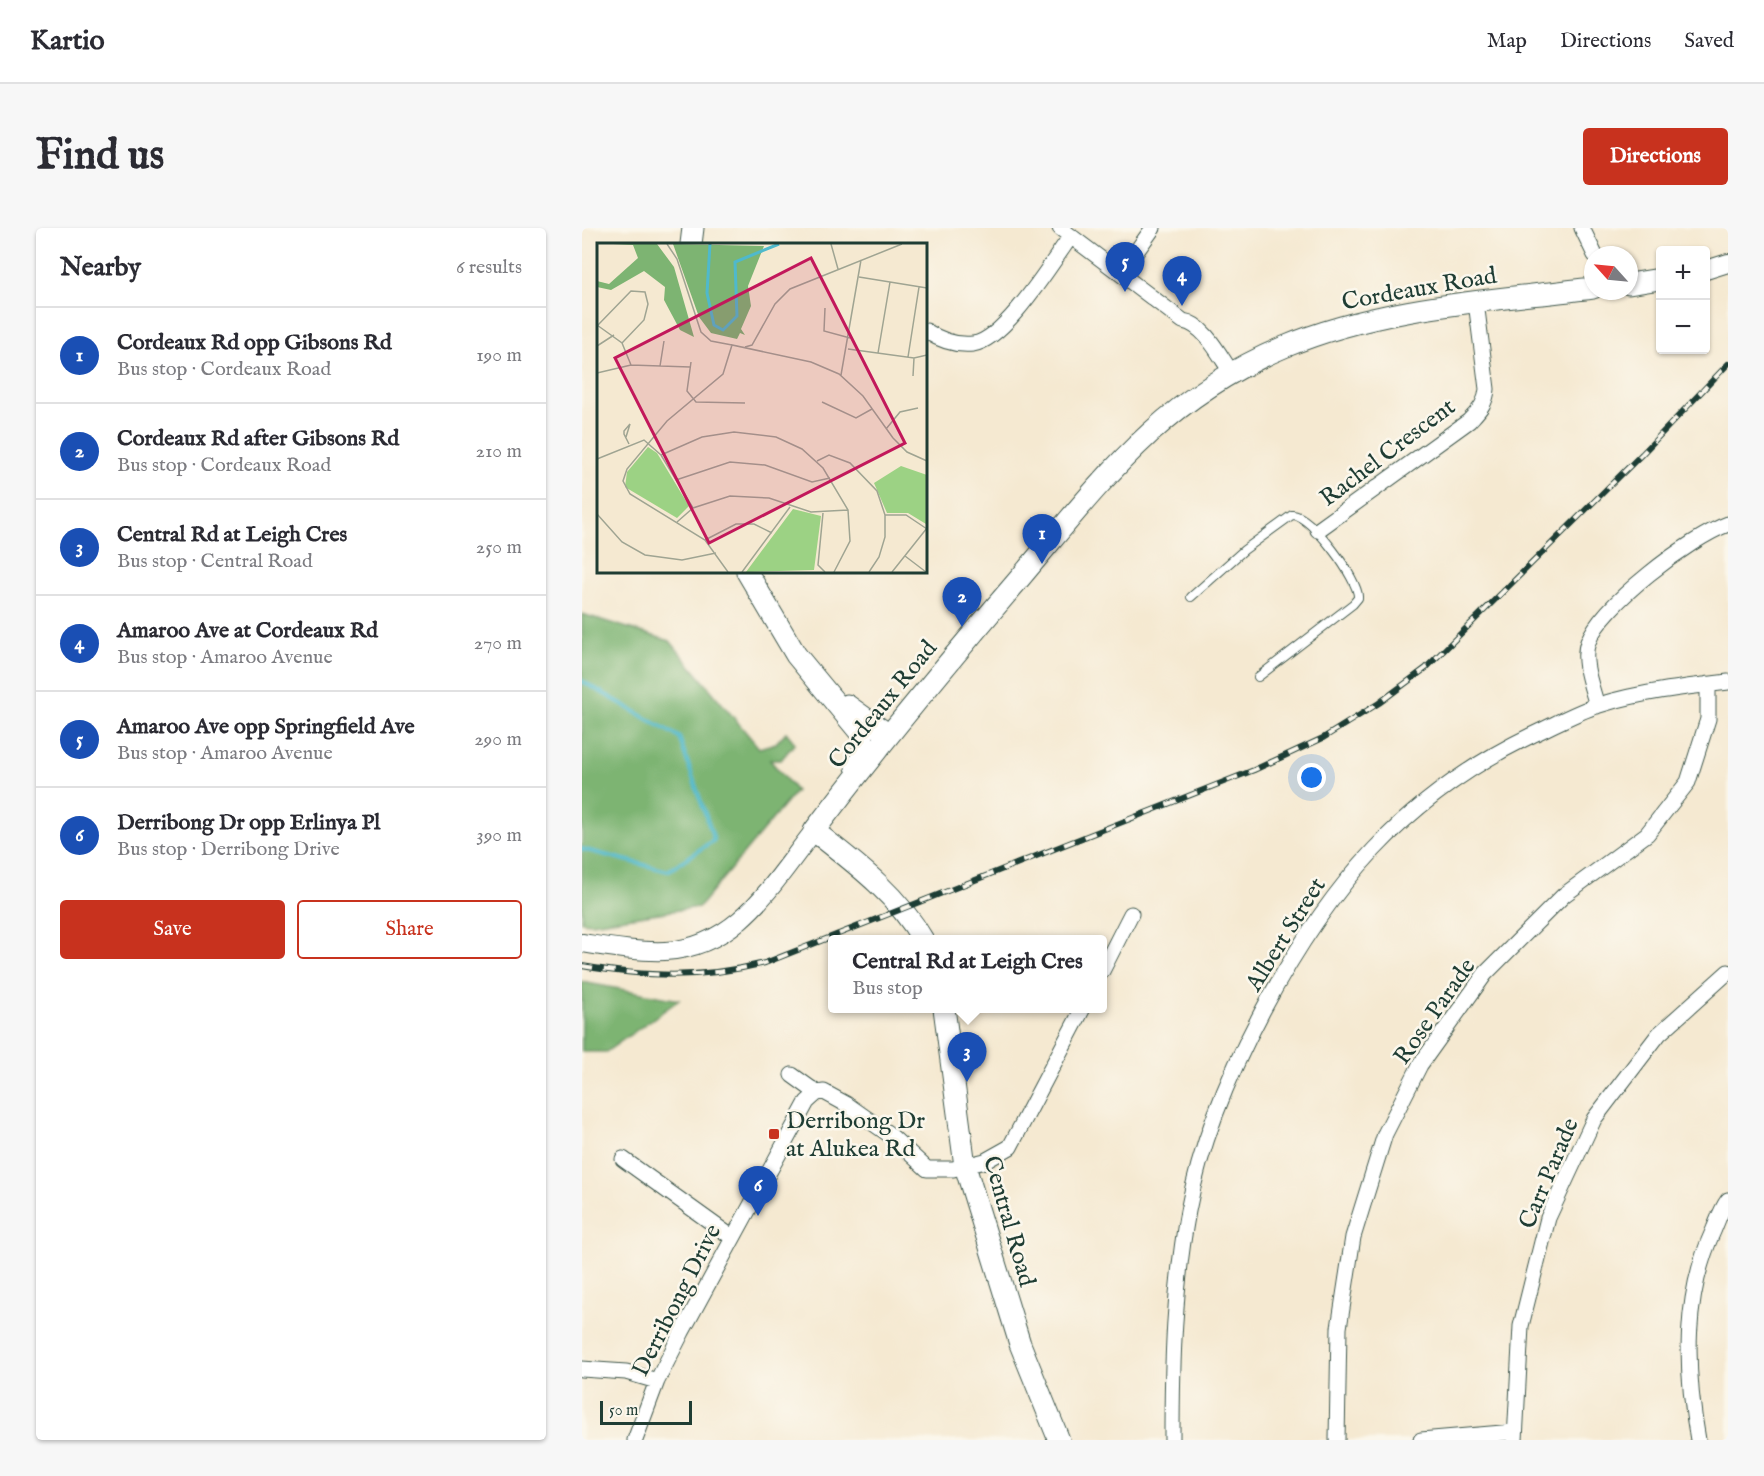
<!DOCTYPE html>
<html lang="en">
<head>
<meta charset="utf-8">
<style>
  :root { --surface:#fff; --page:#f7f7f7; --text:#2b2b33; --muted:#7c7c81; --line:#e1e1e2; --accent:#c8321e }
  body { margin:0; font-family:"IM FELL English",serif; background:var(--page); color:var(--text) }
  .controls { position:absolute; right:18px; top:18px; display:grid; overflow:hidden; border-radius:6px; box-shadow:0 2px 4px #0004 }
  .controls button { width:54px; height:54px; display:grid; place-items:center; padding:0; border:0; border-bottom:2px solid var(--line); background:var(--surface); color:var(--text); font:30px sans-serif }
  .compass { position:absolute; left:1002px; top:18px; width:54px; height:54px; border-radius:50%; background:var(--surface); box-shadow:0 2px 4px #0004; rotate:297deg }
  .scale { position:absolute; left:18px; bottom:15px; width:92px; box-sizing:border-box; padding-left:6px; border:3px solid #1f3d34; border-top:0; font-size:16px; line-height:21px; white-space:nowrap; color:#1f3d34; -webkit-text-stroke:4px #fbf7ec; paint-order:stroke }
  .you { position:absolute; left:730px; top:550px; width:21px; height:21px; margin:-15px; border:4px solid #fff; border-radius:50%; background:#1a73e8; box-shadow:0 0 0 9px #1a73e833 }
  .badge { display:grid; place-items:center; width:39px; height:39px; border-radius:50%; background:var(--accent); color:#fff; font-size:20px; font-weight:700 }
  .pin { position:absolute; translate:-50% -50px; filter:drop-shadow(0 2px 3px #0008) }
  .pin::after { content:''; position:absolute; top:32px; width:21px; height:18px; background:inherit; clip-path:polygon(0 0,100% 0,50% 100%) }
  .popup { position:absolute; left:246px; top:707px; width:279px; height:78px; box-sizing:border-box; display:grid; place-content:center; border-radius:6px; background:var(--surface); filter:drop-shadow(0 2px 4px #0005); font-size:20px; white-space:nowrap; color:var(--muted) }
  .popup b { font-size:22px; color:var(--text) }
  .popup::after { content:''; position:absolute; left:50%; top:100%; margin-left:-12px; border:12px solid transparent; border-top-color:var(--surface) }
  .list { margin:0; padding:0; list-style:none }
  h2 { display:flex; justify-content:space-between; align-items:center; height:78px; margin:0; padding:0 24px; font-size:26px }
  h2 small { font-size:20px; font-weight:400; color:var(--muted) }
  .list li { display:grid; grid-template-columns:39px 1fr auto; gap:18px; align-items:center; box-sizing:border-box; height:96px; padding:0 24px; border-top:2px solid var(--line) }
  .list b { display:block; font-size:22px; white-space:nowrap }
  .list p { margin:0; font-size:20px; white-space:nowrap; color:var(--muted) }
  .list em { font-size:20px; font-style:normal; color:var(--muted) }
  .actions { display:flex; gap:12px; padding:18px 24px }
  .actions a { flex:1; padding:14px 0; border:2px solid var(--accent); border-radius:6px; text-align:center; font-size:21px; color:var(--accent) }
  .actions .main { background:var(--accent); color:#fff }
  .map { position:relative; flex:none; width:1146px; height:1212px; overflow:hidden; border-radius:6px }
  header { display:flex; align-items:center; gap:36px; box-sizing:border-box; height:84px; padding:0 30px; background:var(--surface); border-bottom:2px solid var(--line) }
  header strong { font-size:28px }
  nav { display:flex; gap:33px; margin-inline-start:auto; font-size:21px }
  .intro { display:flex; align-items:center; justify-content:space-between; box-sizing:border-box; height:144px; padding:0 36px }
  h1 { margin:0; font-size:42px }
  .button { padding:15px 27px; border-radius:6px; background:var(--accent); color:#fff; font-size:21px; font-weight:700 }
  main { display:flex; gap:36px; padding:0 36px }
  aside { flex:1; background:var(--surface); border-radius:6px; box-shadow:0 2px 4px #0004 }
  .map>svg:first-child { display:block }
</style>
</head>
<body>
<header>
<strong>Kartio</strong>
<nav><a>Map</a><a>Directions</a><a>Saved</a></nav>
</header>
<div class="intro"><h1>Find us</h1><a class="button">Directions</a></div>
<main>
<aside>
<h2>Nearby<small>6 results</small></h2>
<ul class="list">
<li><span class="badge" style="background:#1a4fb4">1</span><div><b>Cordeaux Rd opp Gibsons Rd</b><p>Bus stop · Cordeaux Road</p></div><em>190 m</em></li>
<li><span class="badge" style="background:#1a4fb4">2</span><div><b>Cordeaux Rd after Gibsons Rd</b><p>Bus stop · Cordeaux Road</p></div><em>210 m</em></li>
<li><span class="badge" style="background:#1a4fb4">3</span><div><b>Central Rd at Leigh Cres</b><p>Bus stop · Central Road</p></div><em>250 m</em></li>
<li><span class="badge" style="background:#1a4fb4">4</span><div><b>Amaroo Ave at Cordeaux Rd</b><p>Bus stop · Amaroo Avenue</p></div><em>270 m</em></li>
<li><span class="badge" style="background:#1a4fb4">5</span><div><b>Amaroo Ave opp Springfield Ave</b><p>Bus stop · Amaroo Avenue</p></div><em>290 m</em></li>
<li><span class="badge" style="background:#1a4fb4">6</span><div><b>Derribong Dr opp Erlinya Pl</b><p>Bus stop · Derribong Drive</p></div><em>390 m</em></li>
</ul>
<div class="actions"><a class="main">Save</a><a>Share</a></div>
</aside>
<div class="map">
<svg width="1146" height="1212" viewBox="0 0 1146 1212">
  <rect width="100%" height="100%" fill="#fbf7ec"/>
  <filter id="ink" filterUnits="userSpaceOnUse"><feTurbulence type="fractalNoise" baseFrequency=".0167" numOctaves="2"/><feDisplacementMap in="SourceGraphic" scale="12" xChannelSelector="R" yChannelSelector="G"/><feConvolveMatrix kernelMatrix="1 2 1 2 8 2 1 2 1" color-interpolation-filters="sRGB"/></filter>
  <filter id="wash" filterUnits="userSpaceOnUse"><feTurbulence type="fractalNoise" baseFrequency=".008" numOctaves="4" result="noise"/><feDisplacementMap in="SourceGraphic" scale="24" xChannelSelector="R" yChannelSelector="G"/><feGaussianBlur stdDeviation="1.35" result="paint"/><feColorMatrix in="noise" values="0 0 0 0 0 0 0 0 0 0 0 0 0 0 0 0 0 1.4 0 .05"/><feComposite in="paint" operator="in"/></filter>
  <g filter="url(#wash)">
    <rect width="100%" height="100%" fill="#f5e9d1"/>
    <path fill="#7db472" stroke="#4e7853" stroke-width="1.5" d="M0,386L88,413L177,520L194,515L204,504L213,515L199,532H188L214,563L117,679L10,695L0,694Z
      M0,754L97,772L24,824H0Z"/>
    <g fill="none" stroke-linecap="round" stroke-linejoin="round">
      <path stroke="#4fb9cc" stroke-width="4" d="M0,453L97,509L132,612L86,643L0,621"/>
    </g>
  </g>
  <g filter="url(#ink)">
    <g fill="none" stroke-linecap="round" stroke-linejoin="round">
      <g stroke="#3f574c" stroke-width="10">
        <path id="service" d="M609,369L662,322L710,287C728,285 778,353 776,370L771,376L676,449"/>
      </g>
      <g stroke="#3f574c" stroke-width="17">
        <path id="minor" d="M478,0L601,93C622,96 638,128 649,144
          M1000,0L1013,27
          M539,45L571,0
          M344,103C358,112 373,118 391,116C423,112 470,34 489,8
          M736,302L887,193C896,183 904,176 905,161L894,74
          M1015,478C1010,459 999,433 1006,414C1020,376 1108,310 1146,296
          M520,743L549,686
          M210,847L235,865L242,864L264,876L308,907L345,941H371L403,933L428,919L501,780
          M41,931L151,1010
          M0,1141L44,1144L75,1153
          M53,1212L75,1153L100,1104L225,874L235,865
          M590,1212C590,1134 592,1059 606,983C619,913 648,844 681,782C747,658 822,569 950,507C972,497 994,484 1017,477C1059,464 1103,459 1146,454
          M755,1212L757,1100L771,1009L803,906L838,837L903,746L982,667L1065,606L1106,554L1126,491V456
          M839,1212L932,1204
          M933,1212L939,1098L966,990L1012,891L1077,806L1146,744
          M1116,1212C1103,1140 1101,1068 1132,1001C1136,991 1140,980 1146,972"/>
      </g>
      <g stroke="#3f574c" stroke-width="20">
        <path id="tertiary" d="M1124,42L1146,35
          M0,715C27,719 55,724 83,723C157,719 191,654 232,603"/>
      </g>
      <g stroke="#3f574c" stroke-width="23">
        <path id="secondary" d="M109,16L111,0
          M1047,56L1078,51
          M165,344L214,427L280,507C284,520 281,528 274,539
          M265,477L307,507
          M341,712C315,666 273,635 232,603C298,516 367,433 438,350C520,253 580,170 702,119C799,78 907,73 1011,60
          M362,780L383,938L438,1116L477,1212"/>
      </g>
      <use href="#service" stroke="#fff" stroke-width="8"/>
      <use href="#minor" stroke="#fff" stroke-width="15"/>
      <use href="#tertiary" stroke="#fff" stroke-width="18"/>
      <use href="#secondary" stroke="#fff" stroke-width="21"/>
      <g stroke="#1f3d34" stroke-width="6">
        <path id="rail" d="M0,738C65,749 118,751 183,735L672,542L741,510L797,475L844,440L1060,226L1146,136"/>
      </g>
      <use href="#rail" stroke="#fbf7ec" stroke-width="4" stroke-dasharray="11" stroke-linecap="butt"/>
    </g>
  </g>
  <rect fill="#c8321e" stroke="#fbf7ec" stroke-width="2" x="186" y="900" width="12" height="12" rx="3"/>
  <g text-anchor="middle" stroke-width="5" stroke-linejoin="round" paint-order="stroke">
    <g font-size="24" fill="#1f3d34" stroke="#fbf7ec">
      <text transform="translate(837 60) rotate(-10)" y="8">Cordeaux Road</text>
      <text transform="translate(805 224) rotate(-37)" y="8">Rachel Crescent</text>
      <text transform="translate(300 476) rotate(-51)" y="8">Cordeaux Road</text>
      <text transform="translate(703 706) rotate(-58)" y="8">Albert Street</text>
      <text transform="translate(852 783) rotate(-55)" y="8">Rose Parade</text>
      <text transform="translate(966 945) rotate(-67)" y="8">Carr Parade</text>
      <text transform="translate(428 993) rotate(74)" y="8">Central Road</text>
      <text transform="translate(94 1072) rotate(-63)" y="8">Derribong Drive</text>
    </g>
    <g font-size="24" fill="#1f3d34" stroke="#fbf7ec" text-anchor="start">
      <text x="204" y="900">Derribong Dr<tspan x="204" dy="28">at Alukea Rd</tspan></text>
    </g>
  </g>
  <g transform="translate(15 15)">
    <rect width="330" height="330" fill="#f5e9d1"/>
    <path d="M51,204L60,210L92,263L80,275L28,244L30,229ZM304,223L330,232L329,281L311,270H290L277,240ZM196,266L224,273L217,327L149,329Z" fill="#9cd284"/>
    <path d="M16,1H60L77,24L97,94L83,87L67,57L68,44L47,28L14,47L0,44V38L12,41L41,15L36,2ZM76,1L167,3L151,43L154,63L144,86L148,92L143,90L140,96L114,90L102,74Z" fill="#7db472"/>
    <path fill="none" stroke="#4fb9cc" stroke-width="3" d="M113,1L110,50L117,82L126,87L140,73L138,19L182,1"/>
    <path fill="none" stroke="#9fa492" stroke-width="1.5" d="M70,1L80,16L104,89L114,98L135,102M234,1L241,26M262,34L330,45M228,65L227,88L253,95M0,82L25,100L34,122M1,82L34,48L48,49L51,61L47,77L25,100M0,103L17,92M148,104L155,102L178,61L193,46L305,1M251,106L317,115L330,112M281,110L293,39M311,114L322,44M94,119L90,148L99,159L148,160M63,123L67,98M0,130L34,122L93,124M244,132L264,17M316,133L317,115M225,159L259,175L275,166M289,186L303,169L321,165M29,194L33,181L27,188V191L32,201M296,195L310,209L330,218M64,212L105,194L137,189L179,194L205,206L226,225L251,267L253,298L237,329M0,216L47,197L64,212L96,265M220,218L232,212L253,220L280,248L288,272V294L282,314L272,329M79,237L133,219L168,222L215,239L233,235M226,270L221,322L228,329M0,271L25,299L48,312L85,317L119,310M288,272H309L330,286M80,279L96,265L133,253L172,255L214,269L251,267M108,297L139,281H157L175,290M308,313L329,329M131,329L108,297L33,251L26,238L30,226L70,178L126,131L135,102L214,119L242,131L266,153L296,195M145,329L193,264M295,329L330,285"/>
    <path fill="#c2185b" fill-opacity="0.15" stroke="#c2185b" stroke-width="3" d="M214,15L308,200L112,300L18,115Z"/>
    <rect width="330" height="330" fill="none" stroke="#1f3d34" stroke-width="3"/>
  </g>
</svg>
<div class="controls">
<button>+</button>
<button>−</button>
</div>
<svg class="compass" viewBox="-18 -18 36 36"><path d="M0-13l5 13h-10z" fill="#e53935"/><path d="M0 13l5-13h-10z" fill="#7c7c81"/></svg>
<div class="scale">50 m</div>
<div class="you"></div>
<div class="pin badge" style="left:460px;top:336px;background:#1a4fb4">1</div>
<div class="pin badge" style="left:380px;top:399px;background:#1a4fb4">2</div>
<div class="pin badge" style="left:385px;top:854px;background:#1a4fb4">3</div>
<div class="popup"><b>Central Rd at Leigh Cres</b>Bus stop</div>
<div class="pin badge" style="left:600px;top:78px;background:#1a4fb4">4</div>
<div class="pin badge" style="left:543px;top:64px;background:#1a4fb4">5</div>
<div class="pin badge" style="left:176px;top:988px;background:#1a4fb4">6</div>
</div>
</main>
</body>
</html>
